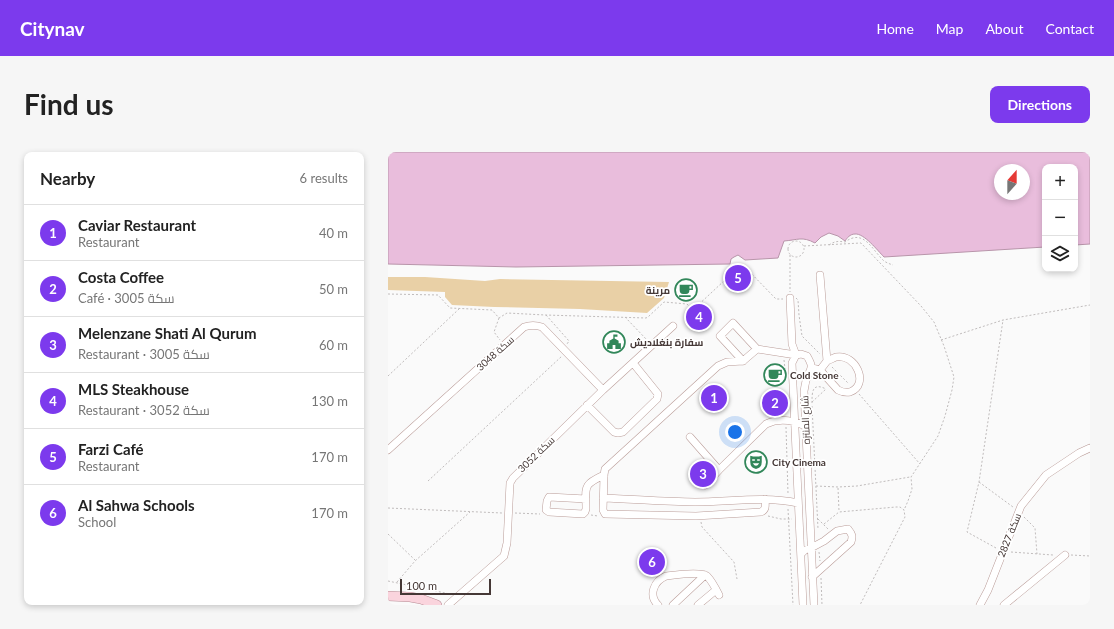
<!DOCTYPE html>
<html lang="en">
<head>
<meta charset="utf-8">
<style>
  :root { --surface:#fff; --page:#f6f6f6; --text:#222; --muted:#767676; --line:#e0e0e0; --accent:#7c3aed }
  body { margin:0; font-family:Lato,Cairo,sans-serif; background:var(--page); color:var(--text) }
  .controls { position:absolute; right:12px; top:12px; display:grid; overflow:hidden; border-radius:8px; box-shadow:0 2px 6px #0003 }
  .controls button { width:36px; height:36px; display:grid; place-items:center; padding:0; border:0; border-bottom:1px solid var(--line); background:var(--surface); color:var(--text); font:20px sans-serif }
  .compass { position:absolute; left:606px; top:12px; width:36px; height:36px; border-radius:50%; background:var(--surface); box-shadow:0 2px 6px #0003; rotate:21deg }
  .scale { position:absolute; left:12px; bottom:10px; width:91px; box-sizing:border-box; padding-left:4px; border:2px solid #453836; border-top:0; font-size:11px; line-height:14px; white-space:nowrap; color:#453836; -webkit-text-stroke:3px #fff; paint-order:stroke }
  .you { position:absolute; left:347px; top:280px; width:14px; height:14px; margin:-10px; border:3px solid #fff; border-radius:50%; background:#1a73e8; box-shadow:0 0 0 6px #1a73e833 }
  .badge { display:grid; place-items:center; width:26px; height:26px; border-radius:50%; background:var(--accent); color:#fff; font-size:13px; font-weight:700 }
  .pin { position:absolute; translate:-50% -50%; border:2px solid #fff; box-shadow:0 1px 4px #0006 }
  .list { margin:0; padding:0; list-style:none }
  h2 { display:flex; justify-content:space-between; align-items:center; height:52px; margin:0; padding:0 16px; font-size:17px }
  h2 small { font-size:13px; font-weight:400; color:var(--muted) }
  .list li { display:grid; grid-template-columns:26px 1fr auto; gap:12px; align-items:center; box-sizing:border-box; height:56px; padding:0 16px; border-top:1px solid var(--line) }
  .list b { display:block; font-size:15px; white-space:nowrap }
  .list p { margin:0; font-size:13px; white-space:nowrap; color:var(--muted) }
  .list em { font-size:13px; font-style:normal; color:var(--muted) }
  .icon { flex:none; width:22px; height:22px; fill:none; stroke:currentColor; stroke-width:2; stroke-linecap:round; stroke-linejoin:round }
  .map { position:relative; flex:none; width:702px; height:453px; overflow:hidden; border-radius:8px }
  header { display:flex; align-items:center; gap:24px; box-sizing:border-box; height:56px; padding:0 20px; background:var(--accent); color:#fff }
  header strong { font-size:19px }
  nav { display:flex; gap:22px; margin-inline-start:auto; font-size:14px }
  .intro { display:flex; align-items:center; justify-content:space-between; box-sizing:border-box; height:96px; padding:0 24px }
  h1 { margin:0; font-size:28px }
  .button { padding:10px 18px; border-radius:8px; background:var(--accent); color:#fff; font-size:14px; font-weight:700 }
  main { display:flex; gap:24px; padding:0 24px }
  aside { flex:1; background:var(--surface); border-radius:8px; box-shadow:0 2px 6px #0003 }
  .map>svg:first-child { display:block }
</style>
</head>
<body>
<header>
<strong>Citynav</strong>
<nav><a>Home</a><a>Map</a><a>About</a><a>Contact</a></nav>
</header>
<div class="intro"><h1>Find us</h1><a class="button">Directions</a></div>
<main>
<aside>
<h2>Nearby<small>6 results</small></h2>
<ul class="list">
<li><span class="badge">1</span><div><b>Caviar Restaurant</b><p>Restaurant</p></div><em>40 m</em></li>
<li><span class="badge">2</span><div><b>Costa Coffee</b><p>Café · سكة 3005</p></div><em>50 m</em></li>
<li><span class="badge">3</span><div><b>Melenzane Shati Al Qurum</b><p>Restaurant · سكة 3005</p></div><em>60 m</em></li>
<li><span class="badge">4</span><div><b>MLS Steakhouse</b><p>Restaurant · سكة 3052</p></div><em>130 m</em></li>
<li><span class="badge">5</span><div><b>Farzi Café</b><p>Restaurant</p></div><em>170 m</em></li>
<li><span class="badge">6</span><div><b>Al Sahwa Schools</b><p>School</p></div><em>170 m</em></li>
</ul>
</aside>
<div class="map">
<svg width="702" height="453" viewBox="0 0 702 453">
  <rect width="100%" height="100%" fill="#fafafa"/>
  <path fill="#e9d0a6" d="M0,125H37L97,129L112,127L281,130L276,146L259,161L192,157L106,155L64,153L57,145V140L0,138Z"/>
  <path fill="#e9bddc" stroke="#b895aa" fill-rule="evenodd" d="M0,0H702V92L687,93V15H657V95L496,105C490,99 476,81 467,82C462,82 459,86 457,89L450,84L441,81L433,85L427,91C414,84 410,88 396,89L390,106L357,108L350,103L346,105L343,107L342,112L128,115L0,112ZM612,18H636V42H612Z"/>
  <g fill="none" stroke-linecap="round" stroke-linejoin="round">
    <g stroke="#ba9c98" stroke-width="8">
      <path id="minor" d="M369,197L355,209L332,184L345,171L369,197L408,203L404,192L402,146
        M355,209L339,210L330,214L217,317L216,323L215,358L217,362L308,364L373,360C379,357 377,353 377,347
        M424,216L432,218L439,209L432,123
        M432,218L450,238C454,240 457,241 462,240C482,233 468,201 448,205C445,206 442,208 439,209
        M199,253L226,280L230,281L235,280L269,247L270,242L245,211
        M302,285L331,318
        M0,298L136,175C142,173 148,173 154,175L215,238
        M317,333L331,318L378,272C391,266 405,268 417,274
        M215,346C246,347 276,350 307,350C341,350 376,344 410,351
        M198,347L161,345L159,349L158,358L161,360L195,362L197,360L198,357C198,335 194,333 216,323
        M413,402L417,398L423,396L436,389L449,379L460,377C464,382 465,384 463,390L424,425
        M60,453L116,404L119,391L122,331L125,326L215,238L285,174
        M270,453C260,443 266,429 278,424C286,423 313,419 319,424C324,429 328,437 331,443
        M285,453L317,423
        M310,453L328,438
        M415,453L404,211L408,203L413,202L419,204C426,216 423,215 419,226C417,230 417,235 416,239L426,453
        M592,453L600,438L633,354L658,323L691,301L702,296
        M616,453L677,403"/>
    </g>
    <g stroke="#b88b94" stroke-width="10">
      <path id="major" d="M0,444L22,445L33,447L49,453"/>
    </g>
    <path stroke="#c0bcbc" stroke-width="1" stroke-dasharray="2 2" stroke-linecap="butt" d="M400 97a8 8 0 1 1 16 0a8 8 0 1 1-16 0Z
      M441,93C447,89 450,89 457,90C476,76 484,98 496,109C499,111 502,112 505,113
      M416,94L473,91L533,154L546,170L556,194L566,225L564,238L557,264L550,284L523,325L524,337L520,349L516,358
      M402,103V140
      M0,142L50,143L62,156L104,158L111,166L119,161L157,163L258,166L260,165L276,150L299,152L304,157L307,156L353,113H355L388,147H395
      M408,146L410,148L411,163L414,184L432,202
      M158,163L181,189L179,192
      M237,165L259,188
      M111,166L106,180L112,188
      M553,188L615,168L702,153
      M396,208L397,217
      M444,215L461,232
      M0,224L71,157
      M471,242L532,312
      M424,250L438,237
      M424,251C424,240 424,230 438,237
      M424,254L430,377
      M397,262V255L399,252
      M398,275L400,342
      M40,329L174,204
      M591,330L625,355
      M428,334L450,335L469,334L522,325
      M450,336L451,359
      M0,356L114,361
      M400,357L405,453
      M127,361L152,362
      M203,363L210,364
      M380,364L393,367H404
      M636,365L647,376L649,402
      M430,367L440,377
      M313,370L314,375L346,410L349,427
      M436,372L451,360L508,355H512L516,358L517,365L472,453
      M0,382L27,408
      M608,396L579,380L591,330L615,168
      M431,400L432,409
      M623,400L665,403
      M683,403L702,404
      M433,426L434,453
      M0,429L62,442
      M9,430L27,409L82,360"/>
    <use href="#minor" stroke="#fff" stroke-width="7"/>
    <use href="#major" stroke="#fad4dd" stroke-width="9"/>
  </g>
  <defs>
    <g id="cafe-ring" transform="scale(1.15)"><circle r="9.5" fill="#fff" stroke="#32875a" stroke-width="1.5"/><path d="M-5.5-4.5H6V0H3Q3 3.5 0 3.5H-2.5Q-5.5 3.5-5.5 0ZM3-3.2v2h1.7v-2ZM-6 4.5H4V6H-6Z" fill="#32875a"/></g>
    <g id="civic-ring" transform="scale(1.15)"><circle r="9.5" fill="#fff" stroke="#32875a" stroke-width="1.5"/><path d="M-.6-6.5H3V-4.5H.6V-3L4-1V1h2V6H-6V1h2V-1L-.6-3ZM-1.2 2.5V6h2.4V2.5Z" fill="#32875a"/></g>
    <g id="theatre-ring" transform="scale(1.15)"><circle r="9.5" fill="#fff" stroke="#32875a" stroke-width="1.5"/><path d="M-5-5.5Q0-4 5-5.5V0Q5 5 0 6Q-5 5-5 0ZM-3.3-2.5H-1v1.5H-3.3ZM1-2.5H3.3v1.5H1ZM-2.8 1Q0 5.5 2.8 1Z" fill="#32875a"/></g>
  </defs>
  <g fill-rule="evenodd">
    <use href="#cafe-ring" x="298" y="138"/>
    <use href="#civic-ring" x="226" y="190"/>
    <use href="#cafe-ring" x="387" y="223"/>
    <use href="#theatre-ring" x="368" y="310"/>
  </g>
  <g text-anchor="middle" stroke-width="3.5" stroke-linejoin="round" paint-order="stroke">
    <g font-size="10" font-weight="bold" fill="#453836" stroke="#fff" text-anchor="start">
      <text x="282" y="142" text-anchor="end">مرينة</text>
      <text x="242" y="194">سفارة بنغلاديش</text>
      <text x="402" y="227">Cold Stone</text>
      <text x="384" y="314">City Cinema</text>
    </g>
    <g font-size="10" fill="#453836" stroke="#fff">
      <text transform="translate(107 201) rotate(-42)" y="4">سكة 3048</text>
      <text transform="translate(417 268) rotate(-92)" y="4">شارع المنتزه</text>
      <text transform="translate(148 302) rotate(-44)" y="4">سكة 3052</text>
      <text transform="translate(621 383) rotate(-68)" y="4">سكة 2827</text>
    </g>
  </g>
</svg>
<div class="controls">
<button>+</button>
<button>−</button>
<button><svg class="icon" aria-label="layers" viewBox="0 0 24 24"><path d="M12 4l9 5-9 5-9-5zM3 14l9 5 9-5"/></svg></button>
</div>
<svg class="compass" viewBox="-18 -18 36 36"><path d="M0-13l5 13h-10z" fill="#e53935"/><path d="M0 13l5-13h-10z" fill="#767676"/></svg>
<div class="scale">100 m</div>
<div class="you"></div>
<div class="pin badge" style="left:326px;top:246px">1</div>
<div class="pin badge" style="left:387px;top:251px">2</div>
<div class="pin badge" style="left:315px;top:322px">3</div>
<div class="pin badge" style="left:311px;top:165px">4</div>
<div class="pin badge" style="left:350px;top:126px">5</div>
<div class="pin badge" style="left:264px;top:410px">6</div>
</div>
</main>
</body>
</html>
